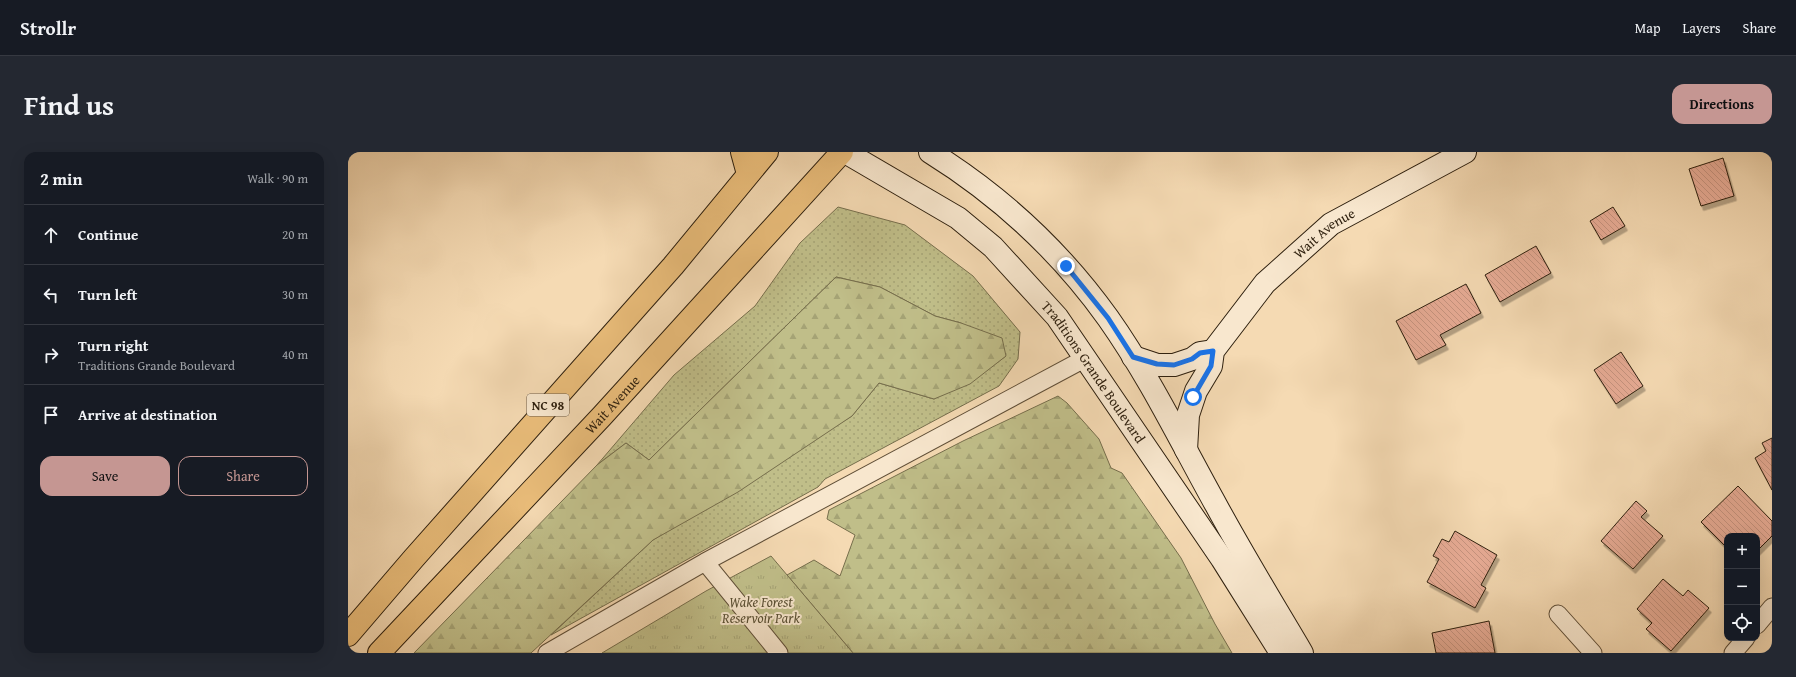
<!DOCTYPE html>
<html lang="en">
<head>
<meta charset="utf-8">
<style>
  :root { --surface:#171b24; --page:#242831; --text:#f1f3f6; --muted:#9ea1a6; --line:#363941; --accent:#c59692 }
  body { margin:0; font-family:"Gentium Book Plus",serif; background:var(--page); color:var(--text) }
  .controls { position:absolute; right:12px; bottom:12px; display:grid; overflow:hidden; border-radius:8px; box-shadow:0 4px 16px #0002 }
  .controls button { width:36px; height:36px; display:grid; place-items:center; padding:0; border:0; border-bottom:1px solid var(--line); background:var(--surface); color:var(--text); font:20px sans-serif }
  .stop { position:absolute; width:12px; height:12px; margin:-9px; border:3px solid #1a73e8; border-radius:50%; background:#fff }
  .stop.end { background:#1a73e8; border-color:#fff; box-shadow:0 1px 4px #0008 }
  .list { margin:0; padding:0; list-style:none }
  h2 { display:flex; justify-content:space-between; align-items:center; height:52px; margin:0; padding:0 16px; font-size:17px }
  h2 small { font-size:13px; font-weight:400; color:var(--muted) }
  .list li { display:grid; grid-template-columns:26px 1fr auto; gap:12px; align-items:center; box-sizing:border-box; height:60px; padding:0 16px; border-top:1px solid var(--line) }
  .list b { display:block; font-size:15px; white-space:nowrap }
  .list p { margin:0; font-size:13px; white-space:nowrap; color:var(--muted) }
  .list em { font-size:13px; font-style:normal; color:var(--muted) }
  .actions { display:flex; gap:8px; padding:12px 16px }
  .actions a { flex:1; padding:9px 0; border:1px solid var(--accent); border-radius:12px; text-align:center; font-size:14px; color:var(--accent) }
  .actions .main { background:var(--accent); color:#111 }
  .icon { flex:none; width:22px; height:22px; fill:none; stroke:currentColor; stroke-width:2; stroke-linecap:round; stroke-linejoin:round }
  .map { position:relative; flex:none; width:1424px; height:501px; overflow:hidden; border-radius:12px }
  header { display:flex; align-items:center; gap:24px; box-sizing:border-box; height:56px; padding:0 20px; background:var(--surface); border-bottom:1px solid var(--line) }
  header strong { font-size:19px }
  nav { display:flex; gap:22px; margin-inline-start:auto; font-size:14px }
  .intro { display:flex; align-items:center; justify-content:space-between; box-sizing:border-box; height:96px; padding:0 24px }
  h1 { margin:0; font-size:28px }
  .button { padding:10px 18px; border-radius:12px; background:var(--accent); color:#111; font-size:14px; font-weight:700 }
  main { display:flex; gap:24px; padding:0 24px }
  aside { flex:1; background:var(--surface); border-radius:12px; box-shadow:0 4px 16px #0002 }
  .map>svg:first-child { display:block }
</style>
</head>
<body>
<header>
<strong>Strollr</strong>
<nav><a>Map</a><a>Layers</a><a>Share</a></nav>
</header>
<div class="intro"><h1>Find us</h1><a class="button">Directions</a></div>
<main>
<aside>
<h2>2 min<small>Walk · 90 m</small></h2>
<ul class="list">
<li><svg class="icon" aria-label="ahead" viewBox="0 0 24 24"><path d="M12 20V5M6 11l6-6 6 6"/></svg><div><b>Continue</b></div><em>20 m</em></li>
<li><svg class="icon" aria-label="left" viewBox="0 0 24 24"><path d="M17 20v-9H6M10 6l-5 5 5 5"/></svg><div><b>Turn left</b></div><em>30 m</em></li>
<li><svg class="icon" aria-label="right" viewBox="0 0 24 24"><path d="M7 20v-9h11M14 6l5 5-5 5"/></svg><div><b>Turn right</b><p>Traditions Grande Boulevard</p></div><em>40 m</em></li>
<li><svg class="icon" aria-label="arrive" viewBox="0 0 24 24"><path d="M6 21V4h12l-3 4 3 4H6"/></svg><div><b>Arrive at destination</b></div></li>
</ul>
<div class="actions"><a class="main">Save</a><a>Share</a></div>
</aside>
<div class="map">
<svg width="1424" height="501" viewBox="0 0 1424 501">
  <defs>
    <pattern id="grass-dots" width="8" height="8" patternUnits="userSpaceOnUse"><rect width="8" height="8" fill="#c0be89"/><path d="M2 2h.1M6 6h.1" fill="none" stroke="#a5a375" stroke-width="1.8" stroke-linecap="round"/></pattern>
    <pattern id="forest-firs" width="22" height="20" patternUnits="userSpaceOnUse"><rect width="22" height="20" fill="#c0be89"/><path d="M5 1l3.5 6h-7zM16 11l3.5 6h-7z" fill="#a5a375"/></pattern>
    <pattern id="park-tufts" width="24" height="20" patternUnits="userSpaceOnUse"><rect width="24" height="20" fill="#c0be89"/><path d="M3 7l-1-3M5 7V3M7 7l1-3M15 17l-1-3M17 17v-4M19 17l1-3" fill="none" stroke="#a5a375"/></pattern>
    <pattern id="building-back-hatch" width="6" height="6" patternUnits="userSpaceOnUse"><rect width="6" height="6" fill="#e8ac96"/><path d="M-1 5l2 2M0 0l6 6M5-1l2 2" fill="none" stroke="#c79480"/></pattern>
    <filter id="shadow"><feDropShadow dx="2.5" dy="4.5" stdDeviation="0" flood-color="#0004"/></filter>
  </defs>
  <rect width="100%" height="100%" fill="#f5dab3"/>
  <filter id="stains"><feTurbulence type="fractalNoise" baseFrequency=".005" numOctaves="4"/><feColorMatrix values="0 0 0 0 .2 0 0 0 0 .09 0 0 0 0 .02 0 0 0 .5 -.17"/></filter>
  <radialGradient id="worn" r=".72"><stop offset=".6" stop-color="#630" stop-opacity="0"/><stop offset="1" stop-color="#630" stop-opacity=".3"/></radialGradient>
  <path fill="url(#grass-dots)" stroke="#766e4c" d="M490,55L557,73L625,124L672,180L670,207L651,234L477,327L470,335L203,483L305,388L504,264L531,231L586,247L640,217L658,204L613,171L587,164L532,135L488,125L301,308L278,291L249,313L326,223L407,154L452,91Z"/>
  <path fill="url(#forest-firs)" stroke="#766e4c" d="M488,125L532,135L587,164L613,171L654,186L658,204L622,232L586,247L531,231L504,264L390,340L305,388L183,501H66L249,313L278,291L301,308Z
    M710,244L719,251L751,287L763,316L774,321L833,406L867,472L884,501H505L439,423L466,408L492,424L507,383L479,367L481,358L615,289Z"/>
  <path fill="url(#park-tufts)" stroke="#766e4c" d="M423,404L505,501H254L358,439Z"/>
  <path fill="url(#building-back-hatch)" stroke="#2d1f0e" filter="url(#shadow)" d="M1375,6L1386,44L1353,54L1341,17Z
    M1265,55L1277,74L1253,88L1242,69Z
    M1188,94L1203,121L1152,150L1137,123Z
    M1118,132L1133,161L1092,183L1098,193L1068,208L1048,169Z
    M1273,200L1295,234L1268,252L1246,218Z
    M1424,286V338L1407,306L1418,299L1414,291Z
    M1390,334L1424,369V384L1409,399V384H1379V396L1353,370Z
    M1288,349L1299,359L1293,365L1315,384L1285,417L1253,389Z
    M1107,379L1149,403L1133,433L1138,436L1127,456L1079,430L1091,407L1085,404L1094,387L1101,390Z
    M1315,427L1335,444L1340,438L1361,456L1323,499L1298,477L1304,471L1289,457Z
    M1141,469L1147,501H1088L1084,481Z"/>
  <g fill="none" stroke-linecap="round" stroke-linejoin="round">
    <g stroke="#5f4e37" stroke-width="19">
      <path id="minor" d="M357,410L431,501
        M1210,462L1245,501
        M1409,473L1424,455
        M199,501L357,410L738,206
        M1385,501L1398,486"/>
    </g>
    <g stroke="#2d1f0e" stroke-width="24">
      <g id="secondary">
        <path id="s1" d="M497,0L610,66L645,95L709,165L874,407L933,501"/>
        <path d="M582,0C651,43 712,99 760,166C801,224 833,290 868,353C895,403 925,452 954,501"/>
        <path d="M785,205L809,213H826L844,207L852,201L865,199"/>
        <path id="s2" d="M838,298L840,263L848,239L863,214L865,199L917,131L983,72L1117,0"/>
      </g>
    </g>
    <g stroke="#2d1f0e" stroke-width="24">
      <g id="trunk">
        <path d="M394,0L400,22"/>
        <path d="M0,483L66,406L325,114L419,0"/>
        <path id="s3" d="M31,501L254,264L494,0"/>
      </g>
    </g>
    <use href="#minor" stroke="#f8e7ce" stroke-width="17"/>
    <use href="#secondary" stroke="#f8e7ce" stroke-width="22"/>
    <use href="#trunk" stroke="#eabd7a" stroke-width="22"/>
  </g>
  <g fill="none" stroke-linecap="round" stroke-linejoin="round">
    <path stroke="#1a73e8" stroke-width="5" d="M718,114L760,166L785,205L809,212L826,213L844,207L852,201L865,199L863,214L845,245"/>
  </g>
  <g text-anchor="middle" stroke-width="4" stroke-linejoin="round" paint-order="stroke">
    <rect fill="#f8e7ce" stroke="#6a5b48" stroke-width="1" x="179" y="242" width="42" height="22" rx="3"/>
    <g font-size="13" font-weight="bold" fill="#2d1f0e">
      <text x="200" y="258">NC 98</text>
    </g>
    <g font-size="14" fill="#2d1f0e" stroke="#f8e7ce">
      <text dy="5" stroke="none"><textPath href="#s2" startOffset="268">Wait Avenue</textPath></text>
      <text dy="5" stroke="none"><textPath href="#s1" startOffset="337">Traditions Grande Boulevard</textPath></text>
      <text dy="5" stroke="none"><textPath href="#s3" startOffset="341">Wait Avenue</textPath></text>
    </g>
    <g font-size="14" font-style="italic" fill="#594f33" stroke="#f8e7ce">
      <text x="413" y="455">Wake Forest<tspan x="413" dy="16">Reservoir Park</tspan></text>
    </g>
  </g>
  <rect width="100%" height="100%" filter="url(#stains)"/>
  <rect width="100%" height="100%" fill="url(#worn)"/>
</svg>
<div class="controls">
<button>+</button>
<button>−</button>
<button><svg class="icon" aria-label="locate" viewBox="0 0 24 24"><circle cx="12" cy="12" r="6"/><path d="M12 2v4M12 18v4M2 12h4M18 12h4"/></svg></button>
</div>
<div class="stop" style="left:845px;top:245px"></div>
<div class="stop end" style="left:718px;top:114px"></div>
</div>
</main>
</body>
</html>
